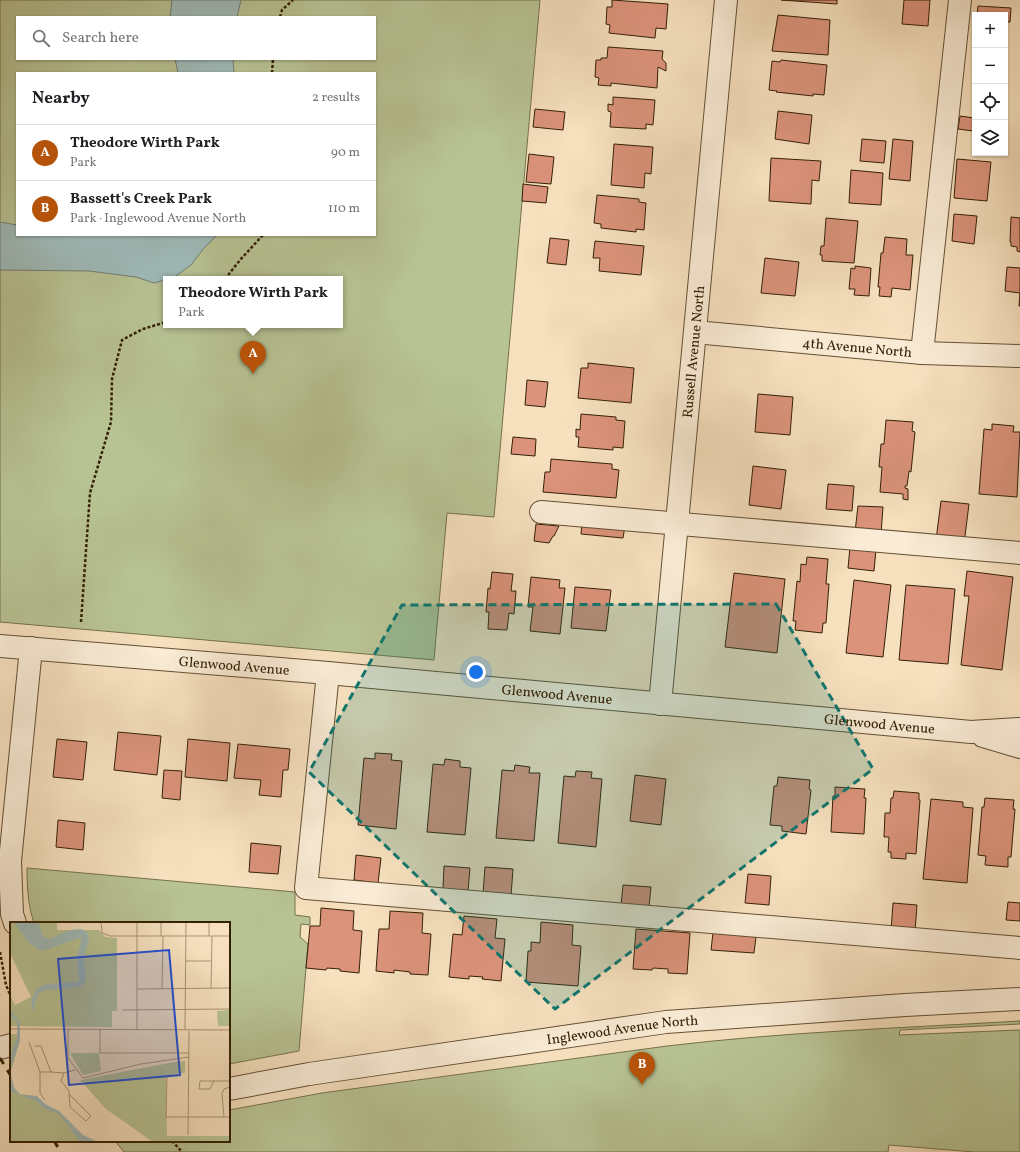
<!DOCTYPE html>
<html lang="en">
<head>
<meta charset="utf-8">
<style>
  :root { --surface:#fff; --page:#f2f2f2; --text:#202124; --muted:#757577; --line:#e0e0e0; --accent:#b45309 }
  body { margin:0; font-family:Vollkorn,serif; background:var(--page); color:var(--text) }
  .controls { position:absolute; right:12px; top:12px; display:grid; overflow:hidden; border-radius:0px; box-shadow:0 1px 3px #0004 }
  .controls button { width:36px; height:36px; display:grid; place-items:center; padding:0; border:0; border-bottom:1px solid var(--line); background:var(--surface); color:var(--text); font:20px sans-serif }
  .you { position:absolute; left:476px; top:672px; width:14px; height:14px; margin:-10px; border:3px solid #fff; border-radius:50%; background:#1a73e8; box-shadow:0 0 0 6px #1a73e833 }
  .badge { display:grid; place-items:center; width:26px; height:26px; border-radius:50%; background:var(--accent); color:#fff; font-size:13px; font-weight:700 }
  .pin { position:absolute; translate:-50% -33px; filter:drop-shadow(0 1px 2px #0008) }
  .pin::after { content:''; position:absolute; top:21px; width:14px; height:12px; background:inherit; clip-path:polygon(0 0,100% 0,50% 100%) }
  .popup { position:absolute; left:163px; top:276px; width:180px; height:52px; box-sizing:border-box; display:grid; place-content:center; border-radius:0px; background:var(--surface); filter:drop-shadow(0 1px 3px #0005); font-size:13px; white-space:nowrap; color:var(--muted) }
  .popup b { font-size:15px; color:var(--text) }
  .popup::after { content:''; position:absolute; left:50%; top:100%; margin-left:-8px; border:8px solid transparent; border-top-color:var(--surface) }
  .list { margin:0; padding:0; list-style:none }
  h2 { display:flex; justify-content:space-between; align-items:center; height:52px; margin:0; padding:0 16px; font-size:17px }
  h2 small { font-size:13px; font-weight:400; color:var(--muted) }
  .list li { display:grid; grid-template-columns:26px 1fr auto; gap:12px; align-items:center; box-sizing:border-box; height:56px; padding:0 16px; border-top:1px solid var(--line) }
  .list b { display:block; font-size:15px; white-space:nowrap }
  .list p { margin:0; font-size:13px; white-space:nowrap; color:var(--muted) }
  .list em { font-size:13px; font-style:normal; color:var(--muted) }
  .icon { flex:none; width:22px; height:22px; fill:none; stroke:currentColor; stroke-width:2; stroke-linecap:round; stroke-linejoin:round }
  .map { position:relative; flex:none; width:1020px; height:1152px; overflow:hidden }
  .search { position:absolute; background:var(--surface); box-shadow:0 1px 3px #0004; left:16px; top:16px; width:360px; height:44px; display:flex; align-items:center; gap:10px; box-sizing:border-box; padding:0 14px; border-radius:0px; color:var(--muted); font-size:15px }
  .panel { position:absolute; background:var(--surface); box-shadow:0 1px 3px #0004; left:16px; top:72px; width:360px; height:164px; border-radius:0px }
  .map>svg:first-child { display:block }
</style>
</head>
<body>
<div class="map">
<svg width="1020" height="1152" viewBox="0 0 1020 1152">
  <rect width="100%" height="100%" fill="#f6e0be"/>
  <filter id="stains"><feTurbulence type="fractalNoise" baseFrequency=".005" numOctaves="4"/><feColorMatrix values="0 0 0 0 .2 0 0 0 0 .09 0 0 0 0 .02 0 0 0 .5 -.17"/></filter>
  <radialGradient id="worn" r=".72"><stop offset=".6" stop-color="#630" stop-opacity="0"/><stop offset="1" stop-color="#630" stop-opacity=".3"/></radialGradient>
  <path fill="#b8c394" stroke="#76724c" fill-rule="evenodd" d="M0,0H540L494,517L447,513L434,660L0,622ZM17,17H375V59H17ZM17,73H375V235H17ZM166,279H340V325H166Z
    M27,868L295,892V915L310,917V925L301,924L300,937L308,944L299,1051L229,1064V923H34C28,905 27,887 27,868Z
    M1020,1021V1024L900,1030L899,1035L1020,1030V1152H974L889,1145L888,1152H124L115,1141H229V1110L322,1093L667,1046C784,1032 902,1028 1020,1021Z"/>
  <path fill="#9fbbba" stroke="#747d72" d="M172,0H241L237,17H170Z
    M175,59H233L234,73H178Z
    M0,222L17,225V235H217L204,248L191,265L173,278L154,283L136,277L89,271L0,270Z"/>
  <path fill="#db937b" stroke="#342005" d="M612,0L668,4L666,29L656,28L655,38L609,33L610,25L606,24L607,7H612Z
    M781,0H837V4Z
    M904,0H930L928,26L902,24Z
    M978,6L1011,8L1010,22H1005V15H977Z
    M778,15L830,20L828,55L772,51Z
    M608,47L663,51L662,59L666,63V71L658,67L657,88L611,83V86L598,85L599,78L595,77L596,60H601V58H607Z
    M781,60L827,65L824,95L813,94V96L776,92L777,91L769,90L772,61L780,62Z
    M613,97L655,100L653,125L646,124V129L610,127L611,112L608,111V104L613,105Z
    M535,109L565,112L563,130L533,127Z
    M778,111L812,115L809,144L775,139Z
    M960,116L974,118L973,131L958,129Z
    M862,139L886,141L884,163L860,161Z
    M893,139L913,141L910,181L889,179Z
    M614,144L653,147L651,174L645,173L644,188L611,185Z
    M529,154L554,157L551,184L526,182Z
    M771,158L821,161L819,181L812,180L811,204L769,201Z
    M957,159L991,162L987,201L954,198Z
    M851,170L883,173L881,205L849,203Z
    M523,184L548,187L546,203L522,201Z
    M597,195L639,199V202L646,203L644,230L636,229V232L601,228V224L594,223Z
    M954,214L977,216L974,244L952,241Z
    M1011,217L1020,218V252L1017,251V247L1011,246V242H1010Z
    M826,218L858,221L854,263L822,261V255H820L821,246H824Z
    M885,237L907,239L906,255H913L910,290L892,288L891,297L879,296L880,287H878L881,253H883Z
    M550,238L569,240L566,265L547,263Z
    M595,241L644,246L641,275L599,271L600,258H593Z
    M765,258L799,262L795,296L761,293Z
    M855,266L871,268L869,296L854,295L855,289H849L851,268L855,269Z
    M1007,267L1020,268V306H1019L1020,293L1005,291Z
    M588,363L634,368L631,403L578,398L581,368H588Z
    M527,380L548,382L545,407L525,405Z
    M758,394L793,397L790,435L755,432Z
    M581,414L616,417V420L625,421L623,448L613,447V450L578,447L579,437H576V429L580,430Z
    M886,420L913,422L912,431L915,432L911,472L909,471L907,486H905V488L908,489V500L903,499V494L880,492L882,467H879L881,444H884Z
    M992,424L1014,426L1013,432H1020L1017,497L979,494L984,429L992,430Z
    M513,437L536,439L535,456L511,454Z
    M551,459L612,464V469L619,470L616,498L543,492L545,472H550Z
    M753,466L786,470L781,509L749,505Z
    M828,484L854,486L852,511L826,509Z
    M941,501L969,504L964,544L936,540Z
    M858,506L883,507L881,534L855,532Z
    M582,522L625,526L623,538L581,534Z
    M536,524L559,526L554,536H553L549,543L534,541Z
    M850,547L876,549L874,571L848,568Z
    M807,557L828,559L826,584H829L826,623H823L822,633L795,630L796,621H793L797,581L800,582L801,564L806,565Z
    M967,571L1013,577L1002,670L961,665L969,596H964Z
    M492,572L513,574L511,591H516L514,614L509,613L507,630L488,629L489,612H486L488,588L490,589Z
    M734,573L785,579L777,653L725,647Z
    M531,577L560,580L559,588H565L560,634L530,631L533,607H528Z
    M854,580L891,585L883,657L846,653Z
    M906,585L955,589L948,664L899,660Z
    M575,587L611,590L606,631L571,628Z
    M118,732L161,736L157,775L114,770Z
    M57,739L87,742L83,780L53,777Z
    M188,739L230,743L227,781L185,777Z
    M238,744L290,749L288,770H283L281,797L259,795L261,780L234,778Z
    M375,753L392,754L391,760L402,761L396,829L358,825L364,758L375,759Z
    M445,759L460,761V767L471,768L465,835L427,832L433,764L444,765Z
    M515,765L530,767L529,773H540L534,841L496,838L502,770L514,771Z
    M164,770L182,771L180,800L162,798Z
    M576,771L592,772L591,778L602,779L596,847L558,843L564,776L575,777Z
    M635,775L666,779L661,825L630,821Z
    M778,777L810,780L809,789L811,790L806,834L782,831V826L770,825L774,786H777Z
    M835,787L865,789L864,798H866L864,834L831,832L833,796H835Z
    M894,791L919,793V800H920L916,854L906,853V859L891,858V852H888L889,837H884L885,813H890L891,798H893Z
    M985,798L1014,800L1013,809H1015L1011,857H1008V867L985,865L986,856L978,855L982,807H984Z
    M931,799L963,802V807L973,808L967,883L923,879Z
    M58,820L85,823L83,850L56,847Z
    M251,843L281,846L278,874L249,872Z
    M356,855L381,858L378,883L354,880Z
    M444,866L470,868L468,891L443,889Z
    M485,867L513,869L511,896L483,894Z
    M748,874L771,876L769,905L745,903Z
    M623,885L651,887L649,907L621,905Z
    M1008,902L1020,903V921L1006,920Z
    M893,903L917,905L915,932L891,931Z
    M321,908L354,911L353,930L362,931L359,973L340,971V969L327,968L326,970L306,968L310,926H320Z
    M390,911L423,913L422,933L431,934L428,975L410,974V972L394,970V973L376,971L379,929H389Z
    M464,916L497,919L495,938L505,939L501,981L482,979L483,977L469,976V979L449,977L453,934L462,935Z
    M541,922L573,925L572,945L581,946L578,986L526,982L528,951H531V942L540,943Z
    M636,929L690,933L687,974L668,973V969L653,968L652,970L633,969Z
    M713,933L756,937L754,953L711,950Z"/>
  <g fill="none" stroke-linecap="round" stroke-linejoin="round">
    <g stroke="#645033" stroke-width="24">
      <g id="minor">
        <path id="s1" d="M695,332L922,353L1020,356"/>
        <path d="M922,353L960,0"/>
        <path d="M541,512L1020,553"/>
        <path id="s2" d="M0,646L328,673L971,732L1020,729"/>
        <path d="M328,673L306,888L1020,948"/>
        <path id="s3" d="M660,704L726,0"/>
        <path d="M983,736L1020,747"/>
        <path d="M15,923L12,914L10,861L31,648"/>
        <path d="M0,1048L11,1045"/>
        <path id="s4" d="M229,1089L309,1074L666,1022L905,1005L1020,999"/>
      </g>
    </g>
    <path stroke="#342005" stroke-width="2.5" stroke-dasharray="3 2" stroke-linecap="butt" d="M280,17L282,10L293,0
      M272,73L273,59
      M225,279L240,260L263,235
      M81,622L90,493L111,422L112,379L122,340L143,329L166,322
      M0,952L6,985L11,997
      M172,1141L182,1152"/>
    <use href="#minor" stroke="#f9ebd5" stroke-width="22"/>
    <path stroke="#342005" stroke-width="3" stroke-dasharray="7 7" stroke-linecap="butt" d="M0,1058L11,1076
      M54,1141L61,1152"/>
  </g>
  <path fill="#0f766e" fill-opacity="0.2" stroke="#0f766e" stroke-width="3" stroke-dasharray="8 5" stroke-linejoin="round" d="M776,604L873,769L555,1009L309,772L402,605Z"/>
  <g text-anchor="middle" stroke-width="4" stroke-linejoin="round" paint-order="stroke">
    <g font-size="14" fill="#342005" stroke="#f9ebd5">
      <text dy="5" stroke="none"><textPath href="#s1" startOffset="163">4th Avenue North</textPath></text>
      <text dy="5" stroke="none"><textPath href="#s3" startOffset="354">Russell Avenue North</textPath></text>
      <text dy="5" stroke="none"><textPath href="#s2" startOffset="235">Glenwood Avenue</textPath></text>
      <text dy="5" stroke="none"><textPath href="#s2" startOffset="559">Glenwood Avenue</textPath></text>
      <text dy="5" stroke="none"><textPath href="#s2" startOffset="883">Glenwood Avenue</textPath></text>
      <text dy="5" stroke="none"><textPath href="#s4" startOffset="398">Inglewood Avenue North</textPath></text>
    </g>
  </g>
  <g transform="translate(10 922)">
    <rect width="220" height="220" fill="#f6e0be"/>
    <path d="M0,0H47V8H89L95,15L107,16V89H102V105L0,104V73L5,83L21,75L0,31ZM219,88V104H208L207,89ZM0,112H9L10,118L0,152L1,162L10,172L25,174L42,188L46,187L75,215L85,220H0ZM60,131H89L91,149L73,153ZM175,138L165,140L175,139V151L156,153L157,214H220V220H143L96,187L70,158Z" fill="#b8c394"/>
    <path d="M4,0H28L33,14L39,17L61,8L71,7L77,10L79,17L74,37L76,58L72,64L33,69L27,73L23,90L21,80L26,67L36,62L69,60L67,35L72,15L32,29L19,21ZM0,88L10,100V118L0,150L5,168L11,173L27,174L35,182L49,189L73,213L88,220H70L50,193L33,186L26,179L0,169V134L7,115V99L0,93Z" fill="#9fbbba"/>
    <path fill="none" stroke="#a89374" stroke-width="1" d="M91,0L92,11L100,14H220M151,14V0M199,14V0M175,39H201M201,66L202,14M127,67L220,66M152,67L153,14M112,88L220,87M0,107L220,108M58,107V136L73,156L131,142L179,135M90,107V131H179M175,107L176,0M127,108V0M19,120L30,150H41M25,124H31L41,150L54,151M30,150V171L35,178M157,154L156,195H220M204,159L200,167H189L190,159H220M59,172L81,194L76,199L60,185L59,169L51,159L54,151L65,148M214,195L212,172L214,167L220,165M178,213L179,109"/>
    <path fill="#1d4ed8" fill-opacity="0.15" stroke="#1d4ed8" stroke-width="2" d="M159,28L170,153L59,163L48,37Z"/>
    <rect width="220" height="220" fill="none" stroke="#342005" stroke-width="2"/>
  </g>
  <rect width="100%" height="100%" filter="url(#stains)"/>
  <rect width="100%" height="100%" fill="url(#worn)"/>
</svg>
<div class="controls">
<button>+</button>
<button>−</button>
<button><svg class="icon" aria-label="locate" viewBox="0 0 24 24"><circle cx="12" cy="12" r="6"/><path d="M12 2v4M12 18v4M2 12h4M18 12h4"/></svg></button>
<button><svg class="icon" aria-label="layers" viewBox="0 0 24 24"><path d="M12 4l9 5-9 5-9-5zM3 14l9 5 9-5"/></svg></button>
</div>
<div class="you"></div>
<div class="pin badge" style="left:253px;top:374px">A</div>
<div class="popup"><b>Theodore Wirth Park</b>Park</div>
<div class="pin badge" style="left:642px;top:1085px">B</div>
<div class="search"><svg class="icon" aria-label="search" viewBox="0 0 24 24"><circle cx="10" cy="10" r="6"/><path d="M15 15l6 6"/></svg>Search here</div>
<section class="panel">
<h2>Nearby<small>2 results</small></h2>
<ul class="list">
<li><span class="badge">A</span><div><b>Theodore Wirth Park</b><p>Park</p></div><em>90 m</em></li>
<li><span class="badge">B</span><div><b>Bassett's Creek Park</b><p>Park · Inglewood Avenue North</p></div><em>110 m</em></li>
</ul>
</section>
</div>
</body>
</html>
